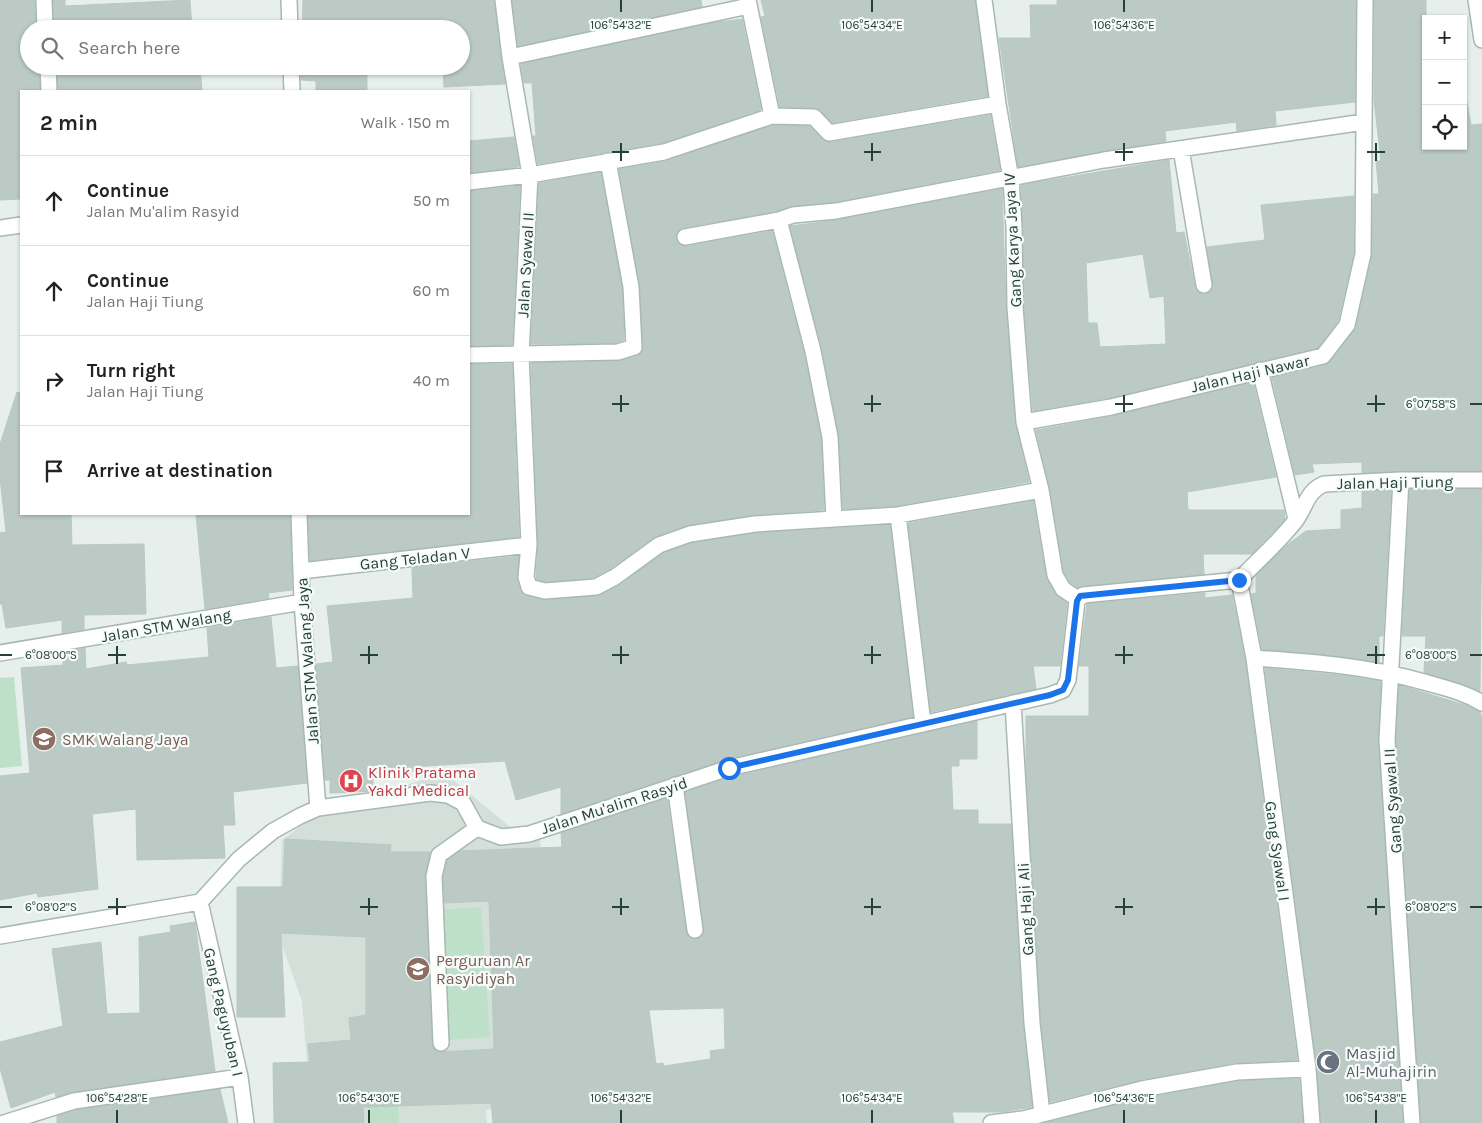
<!DOCTYPE html>
<html lang="en">
<head>
<meta charset="utf-8">
<style>
  :root { --surface:#fff; --page:#f2f2f2; --text:#222; --muted:#767676; --line:#e0e0e0 }
  body { margin:0; font-family:Karla,sans-serif; background:var(--page); color:var(--text) }
  .controls { position:absolute; right:15px; top:15px; display:grid; overflow:hidden; border-radius:0px; box-shadow:0 1px 4px #0004 }
  .controls button { width:45px; height:45px; display:grid; place-items:center; padding:0; border:0; border-bottom:1px solid var(--line); background:var(--surface); color:var(--text); font:25px sans-serif }
  .stop { position:absolute; width:15px; height:15px; margin:-11px; border:4px solid #1a73e8; border-radius:50%; background:#fff }
  .stop.end { background:#1a73e8; border-color:#fff; box-shadow:0 1px 5px #0008 }
  .list { margin:0; padding:0; list-style:none }
  h2 { display:flex; justify-content:space-between; align-items:center; height:65px; margin:0; padding:0 20px; font-size:21px }
  h2 small { font-size:16px; font-weight:400; color:var(--muted) }
  .list li { display:grid; grid-template-columns:32px 1fr auto; gap:15px; align-items:center; box-sizing:border-box; height:90px; padding:0 20px; border-top:1px solid var(--line) }
  .list b { display:block; font-size:19px; white-space:nowrap }
  .list p { margin:0; font-size:16px; white-space:nowrap; color:var(--muted) }
  .list em { font-size:16px; font-style:normal; color:var(--muted) }
  .icon { flex:none; width:28px; height:28px; fill:none; stroke:currentColor; stroke-width:2; stroke-linecap:round; stroke-linejoin:round }
  .map { position:relative; flex:none; width:1482px; height:1123px; overflow:hidden }
  .search { position:absolute; background:var(--surface); box-shadow:0 1px 4px #0004; left:20px; top:20px; width:450px; height:55px; display:flex; align-items:center; gap:12px; box-sizing:border-box; padding:0 18px; border-radius:28px; color:var(--muted); font-size:19px }
  .panel { position:absolute; background:var(--surface); box-shadow:0 1px 4px #0004; left:20px; top:90px; width:450px; height:425px; border-radius:0px }
  .map>svg:first-child { display:block }
</style>
</head>
<body>
<div class="map">
<svg width="1482" height="1123" viewBox="0 0 1482 1123">
  <rect width="100%" height="100%" fill="#e6efeb"/>
  <path fill="#d4dfda" d="M445,773L521,836L540,838L552,1105L486,1110L487,1123H312L302,1001L279,937L282,840L322,810Z"/>
  <path fill="#bfe0c8" d="M14,677L22,766L0,768V678Z
    M481,907L490,1037L446,1040L437,910Z
    M396,1055L399,1123H369L363,1057Z"/>
  <path fill="#bbcac4" stroke="#b8c9c2" fill-rule="evenodd" d="M0,0H35L36,29H29V66H39L40,91H21V199L0,200Z
    M53,0H65V6L190,0L192,29H54Z
    M303,0H494L505,84L444,87L443,67H390V74H367V91H316V81L301,80V66H461V29H302Z
    M512,0H701L702,7L518,46Z
    M761,0H975L988,96L832,123L817,108L780,107L761,17L765,16Z
    M1057,0H1356L1355,102L1275,111L1276,125L1237,131L1236,122L1165,131L1166,141L1018,167L999,38H1031L1030,5H1057Z
    M1374,0H1426V146H1463V80L1471,125L1482,124V471L1362,473V462L1312,464L1314,472L1295,475L1272,378L1326,365L1356,327L1372,256L1373,194H1379L1376,161H1381L1374,100Z
    M742,19L761,110L662,143L538,164L533,136H536L532,83H524L521,64L712,23Z
    M57,66H200L202,91H58Z
    M990,115L1000,170L835,202L792,206L777,211L683,228L676,233L678,243L686,246L772,231L804,353L821,438L824,510L754,515L688,525L654,537L610,569L593,578L546,582L536,579L538,545L531,363L618,361L637,356L643,350L640,285L619,169L667,161L773,125L810,126L823,140L830,142Z
    M514,137L519,167L469,173V141Z
    M1169,160L1176,233L1184,232L1195,287L1201,294L1210,292L1213,288L1207,247L1265,240L1261,205L1354,196V253L1338,321L1318,348L1109,398L1033,411L1024,307L1021,185ZM1143,254L1150,298L1164,296L1166,344L1100,347L1097,323H1088L1086,263Z
    M601,172L622,288L624,340L616,343L531,344L539,183Z
    M520,186L512,345L469,346V191Z
    M1002,189L1006,308L1015,423L1029,482L897,506L843,509L839,435L822,349L790,226L838,220Z
    M469,364H512L519,537L310,561L308,514H469Z
    M1253,382L1276,477L1187,492L1188,510H1284L1285,519L1276,529L1252,554H1203L1204,574L1078,588L1070,582L1064,572L1050,488L1036,430L1113,416Z
    M17,392L21,393V514H71L72,545L144,544L146,614L84,615V629L62,633V620L6,628L2,604H0V533L6,532L0,478V444Z
    M1410,489H1482L1480,691L1424,672L1426,636H1402Z
    M1391,490L1383,636H1379V662L1262,649L1251,594L1256,593V576L1287,545L1306,531L1341,529V510L1362,508V491Z
    M1033,501L1046,577L1055,594L1067,603L1060,666H1033L1036,689L931,712L908,523Z
    M196,514H290L292,590L268,593L269,598L205,609Z
    M890,525L913,717L727,759L561,814V787L516,800L505,761L413,767L414,771L373,772V791L330,793V780H325L316,664L333,662L327,606L413,598L412,568L519,556L517,579L520,590L526,596L545,600L597,596L620,585L663,553L692,543L756,533Z
    M1205,593V598L1232,595L1245,660L1297,1060L1235,1063L1140,1080L1050,1102L1041,1022L1026,766V716H1089V666H1079L1087,604Z
    M271,617L276,668L298,666L307,783L233,792L235,825H223L225,858L137,860L136,809L92,814L98,889L38,897L37,893L0,900V776L30,773L21,668L63,665V652L85,648L86,669L126,662L127,665L209,657L207,628Z
    M1265,668L1339,675L1381,681L1378,740L1403,1123H1321L1317,1068Z
    M1399,685L1465,705L1480,712L1482,719V1123H1421L1396,740Z
    M977,721V759H959V766H951L953,810H978V824H1011L1023,1024L1032,1107L1002,1112H952L954,1123H493L491,1103L363,1107L364,1123H274L273,1063L310,1062L308,1044L351,1040L349,1018L366,1015V937L281,933L285,1017H237V887H283L285,839L391,845L390,852H430L425,876L433,1048L441,1052L494,1049L489,901L445,903L443,877L447,861L460,851L562,847L561,833L667,798L686,931L691,938L697,939L703,934L704,929L685,792L732,777ZM724,1008L725,1049L710,1051L711,1059L664,1066L663,1063L656,1064L649,1010Z
    M195,922L215,1071L73,1092L56,1097L55,1092L11,1108L0,1068V1042L63,1026L52,949L101,942L107,1014L140,1013L139,937L171,932L170,926Z
    M1299,1079L1303,1123H1045L1144,1098L1238,1081Z
    M220,1089L228,1123H57V1116L76,1110Z"/>
  <g fill="none" stroke-linecap="round" stroke-linejoin="round">
    <g stroke="#a8b8b2" stroke-width="18">
      <path id="minor" d="M44,0L45,29
        M289,0L290,29
        M503,0L510,57
        M748,0L772,116
        M1476,0L1482,40
        M749,6L510,57L530,175L521,355L529,545L526,577L529,587L545,591L596,587L615,577L659,545L690,534L755,524L898,515L1041,490L1024,422L1015,307L1014,227L1011,179L998,104L984,0
        M48,66L49,91
        M291,66L292,91
        M1181,149L1204,285
        M469,182L530,175L664,152L772,116L814,117L829,133L998,104
        M0,228L21,225
        M685,237L779,220
        M469,355L618,352L634,347L631,287L608,161
        M1260,370L1296,519
        M1024,422L1111,407L1323,356L1347,325L1363,254L1365,0
        M1401,480L1387,740L1412,1123
        M1041,490L1055,575L1063,589L1078,599
        M299,514L302,602L318,808
        M898,515L923,724
        M834,519L830,437L813,351L779,220L793,215L836,211L1104,160L1364,122
        M301,571L529,545
        M1239,580L1254,658L1308,1069L1312,1123
        M0,653L302,602
        M1254,658C1312,662 1368,666 1424,682C1445,688 1464,692 1482,703
        M1013,703L1032,1023L1042,1114
        M675,785L695,930
        M200,902L240,1077L246,1123
        M0,936L200,902L239,859L273,831L300,816L318,808L430,793L448,795L463,803L477,828L501,837L529,834L729,768L1050,695L1063,690L1068,680L1077,601L1083,595L1239,580C1258,560 1280,541 1296,520C1306,506 1307,491 1324,484L1401,480H1482
        M441,1043L434,876L439,855L477,828
        M4,1123L74,1101L240,1077
        M991,1123L1023,1119L1142,1089L1237,1072L1308,1069"/>
    </g>
    <use href="#minor" stroke="#fff" stroke-width="15"/>
  </g>
  <g fill="none" stroke-linecap="round" stroke-linejoin="round">
    <path stroke="#1a73e8" stroke-width="6" d="M729,768L1050,695L1063,690L1068,680L1077,601L1080,596L1239,580"/>
  </g>
  <path fill="none" stroke="#24423a" stroke-width="2" d="M621,0V12M872,0V12M1124,0V12M621,143V161M872,143V161M1124,143V161M1376,143V161M612,152H629M864,152H881M1115,152H1133M1367,152H1385M621,395V412M872,395V412M1124,395V412M1376,395V412M612,404H629M864,404H881M1115,404H1133M1367,404H1385M1470,404H1482M117,646V664M369,646V664M621,646V664M872,646V664M1124,646V664M1376,646V664M0,655H12M108,655H126M360,655H378M612,655H629M864,655H881M1115,655H1133M1367,655H1385M1470,655H1482M117,898V915M369,898V915M621,898V915M872,898V915M1124,898V915M1376,898V915M0,907H12M108,907H126M360,907H378M612,907H629M864,907H881M1115,907H1133M1367,907H1385M1470,907H1482M117,1110V1123M369,1110V1123M621,1110V1123M872,1110V1123M1124,1110V1123M1376,1110V1123"/>
  <defs>
    <g id="school-disc" transform="scale(1.25)"><circle r="9.5" fill="#8d6e63" stroke="#f7fbf9"/><path d="M0-5L7-2L0 1L-7-2ZM-4 1L0 2.5L4 1V4Q0 6-4 4Z" fill="#fff"/></g>
    <g id="hospital-disc" transform="scale(1.25)"><circle r="9.5" fill="#e0444e" stroke="#f7fbf9"/><path d="M-5-5h3v3.5h4V-5h3V5h-3V1.5h-4V5h-3Z" fill="#fff"/></g>
    <g id="mosque-disc" transform="scale(1.25)"><circle r="9.5" fill="#6b7280" stroke="#f7fbf9"/><path d="M3.5-4.9A6 6 0 1 0 3.5 4.9A5 5 0 1 1 3.5-4.9Z" fill="#fff"/></g>
  </defs>
  <g fill-rule="evenodd">
    <use href="#school-disc" x="44" y="739"/>
    <use href="#hospital-disc" x="351" y="781"/>
    <use href="#school-disc" x="418" y="969"/>
    <use href="#mosque-disc" x="1328" y="1062"/>
  </g>
  <g text-anchor="middle" stroke-width="4.5" stroke-linejoin="round" paint-order="stroke">
    <g font-size="16" fill="#24423a" stroke="#f7fbf9">
      <text transform="translate(1012 240) rotate(-93)" y="6">Gang Karya Jaya IV</text>
      <text transform="translate(525 265) rotate(-87)" y="6">Jalan Syawal II</text>
      <text transform="translate(1250 373) rotate(-13)" y="6">Jalan Haji Nawar</text>
      <text transform="translate(1395 482) rotate(-1)" y="6">Jalan Haji Tiung</text>
      <text transform="translate(415 558) rotate(-6)" y="6">Gang Teladan V</text>
      <text transform="translate(166 625) rotate(-10)" y="6">Jalan STM Walang</text>
      <text transform="translate(307 661) rotate(-94)" y="6">Jalan STM Walang Jaya</text>
      <text transform="translate(1392 801) rotate(-94)" y="6">Gang Syawal II</text>
      <text transform="translate(614 805) rotate(-18)" y="6">Jalan Mu'alim Rasyid</text>
      <text transform="translate(1278 851) rotate(82)" y="6">Gang Syawal I</text>
      <text transform="translate(1025 909) rotate(-93)" y="6">Gang Haji Ali</text>
      <text transform="translate(224 1012) rotate(77)" y="6">Gang Paguyuban I</text>
    </g>
    <g font-size="16" fill="#785e54" stroke="#f7fbf9" text-anchor="start">
      <text x="62" y="745">SMK Walang Jaya</text>
      <text x="436" y="966">Perguruan Ar<tspan x="436" dy="18">Rasyidiyah</tspan></text>
    </g>
    <g font-size="16" fill="#be3a42" stroke="#f7fbf9" text-anchor="start">
      <text x="368" y="778">Klinik Pratama<tspan x="368" dy="18">Yakdi Medical</tspan></text>
    </g>
    <g font-size="16" fill="#5b616d" stroke="#f7fbf9" text-anchor="start">
      <text x="1346" y="1059">Masjid<tspan x="1346" dy="18">Al-Muhajirin</tspan></text>
    </g>
  </g>
  <g font-size="12" text-anchor="middle" fill="#24423a" stroke="#f7fbf9" stroke-width="4.5" stroke-linejoin="round" paint-order="stroke">
    <text x="621" y="29">106°54'32"E</text>
    <text x="872" y="29">106°54'34"E</text>
    <text x="1124" y="29">106°54'36"E</text>
    <text x="1431" y="408">6°07'58"S</text>
    <text x="51" y="659">6°08'00"S</text>
    <text x="1431" y="659">6°08'00"S</text>
    <text x="51" y="911">6°08'02"S</text>
    <text x="1431" y="911">6°08'02"S</text>
    <text x="117" y="1102">106°54'28"E</text>
    <text x="369" y="1102">106°54'30"E</text>
    <text x="621" y="1102">106°54'32"E</text>
    <text x="872" y="1102">106°54'34"E</text>
    <text x="1124" y="1102">106°54'36"E</text>
    <text x="1376" y="1102">106°54'38"E</text>
  </g>
</svg>
<div class="controls">
<button>+</button>
<button>−</button>
<button><svg class="icon" aria-label="locate" viewBox="0 0 24 24"><circle cx="12" cy="12" r="6"/><path d="M12 2v4M12 18v4M2 12h4M18 12h4"/></svg></button>
</div>
<div class="stop" style="left:729px;top:768px"></div>
<div class="stop end" style="left:1239px;top:580px"></div>
<div class="search"><svg class="icon" aria-label="search" viewBox="0 0 24 24"><circle cx="10" cy="10" r="6"/><path d="M15 15l6 6"/></svg>Search here</div>
<section class="panel">
<h2>2 min<small>Walk · 150 m</small></h2>
<ul class="list">
<li><svg class="icon" aria-label="ahead" viewBox="0 0 24 24"><path d="M12 20V5M6 11l6-6 6 6"/></svg><div><b>Continue</b><p>Jalan Mu'alim Rasyid</p></div><em>50 m</em></li>
<li><svg class="icon" aria-label="ahead" viewBox="0 0 24 24"><path d="M12 20V5M6 11l6-6 6 6"/></svg><div><b>Continue</b><p>Jalan Haji Tiung</p></div><em>60 m</em></li>
<li><svg class="icon" aria-label="right" viewBox="0 0 24 24"><path d="M7 20v-9h11M14 6l5 5-5 5"/></svg><div><b>Turn right</b><p>Jalan Haji Tiung</p></div><em>40 m</em></li>
<li><svg class="icon" aria-label="arrive" viewBox="0 0 24 24"><path d="M6 21V4h12l-3 4 3 4H6"/></svg><div><b>Arrive at destination</b></div></li>
</ul>
</section>
</div>
</body>
</html>
